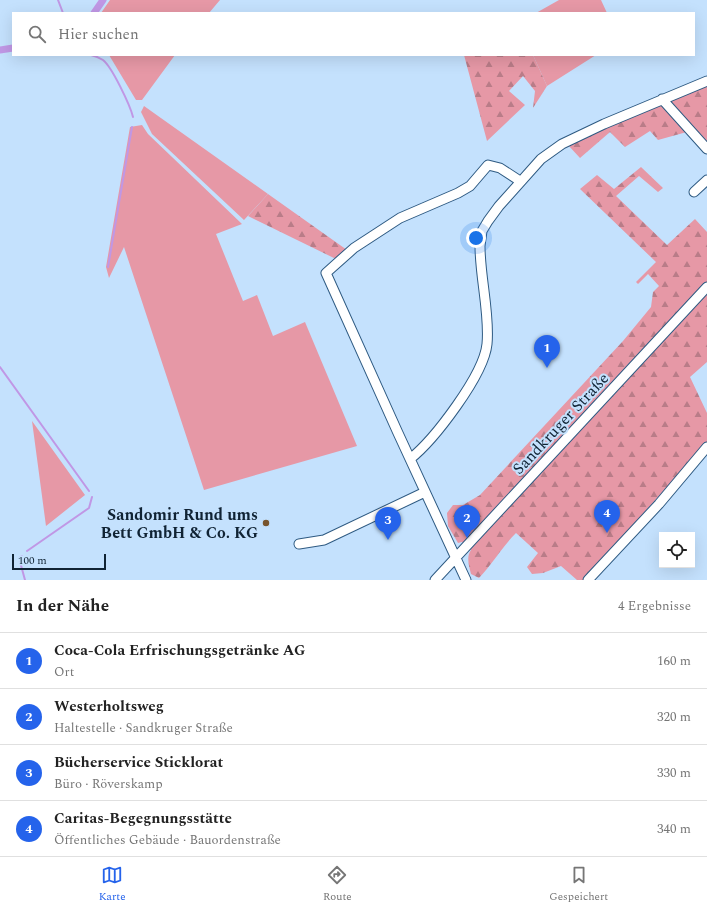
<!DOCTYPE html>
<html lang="de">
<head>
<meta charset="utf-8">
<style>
  :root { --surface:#fff; --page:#f6f6f6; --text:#222; --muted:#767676; --line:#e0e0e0; --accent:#2563eb }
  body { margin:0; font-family:Spectral,serif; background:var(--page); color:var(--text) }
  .controls { position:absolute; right:12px; bottom:12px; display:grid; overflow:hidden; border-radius:0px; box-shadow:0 4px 16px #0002 }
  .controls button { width:36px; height:36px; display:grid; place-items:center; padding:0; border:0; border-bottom:1px solid var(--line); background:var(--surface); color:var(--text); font:20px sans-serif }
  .scale { position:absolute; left:12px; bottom:10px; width:94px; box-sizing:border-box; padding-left:4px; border:2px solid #102334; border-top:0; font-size:11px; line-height:14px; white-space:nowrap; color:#102334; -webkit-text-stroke:3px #c4e1fd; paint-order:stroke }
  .you { position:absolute; left:476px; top:238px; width:14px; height:14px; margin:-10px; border:3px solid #fff; border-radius:50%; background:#1a73e8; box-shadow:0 0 0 6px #1a73e833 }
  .badge { display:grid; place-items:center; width:26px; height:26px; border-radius:50%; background:var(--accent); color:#fff; font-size:13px; font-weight:700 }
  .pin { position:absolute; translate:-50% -33px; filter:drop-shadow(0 1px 2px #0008) }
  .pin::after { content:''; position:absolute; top:21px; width:14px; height:12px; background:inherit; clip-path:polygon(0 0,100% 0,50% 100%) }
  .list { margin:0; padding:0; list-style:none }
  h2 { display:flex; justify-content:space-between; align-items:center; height:52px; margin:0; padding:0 16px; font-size:17px }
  h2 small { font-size:13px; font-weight:400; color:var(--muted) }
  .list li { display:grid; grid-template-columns:26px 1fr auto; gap:12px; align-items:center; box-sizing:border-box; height:56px; padding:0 16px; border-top:1px solid var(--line) }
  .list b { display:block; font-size:15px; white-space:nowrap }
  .list p { margin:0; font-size:13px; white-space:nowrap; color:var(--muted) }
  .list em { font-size:13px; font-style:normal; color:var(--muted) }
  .icon { flex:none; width:22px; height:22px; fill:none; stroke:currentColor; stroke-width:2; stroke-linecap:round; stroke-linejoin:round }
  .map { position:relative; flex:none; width:707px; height:580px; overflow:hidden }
  .search { position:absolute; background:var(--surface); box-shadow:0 4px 16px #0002; left:12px; right:12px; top:12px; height:44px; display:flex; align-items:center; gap:10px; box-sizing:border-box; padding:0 14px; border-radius:0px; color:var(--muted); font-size:15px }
  .sheet { height:276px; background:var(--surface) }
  nav { display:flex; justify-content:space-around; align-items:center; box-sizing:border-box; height:56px; border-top:1px solid var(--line); background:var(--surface); font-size:11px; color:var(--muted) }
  nav a { display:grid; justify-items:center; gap:2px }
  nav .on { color:var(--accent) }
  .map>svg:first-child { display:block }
</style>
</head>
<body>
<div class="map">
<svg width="707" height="580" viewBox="0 0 707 580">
  <defs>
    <pattern id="forest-firs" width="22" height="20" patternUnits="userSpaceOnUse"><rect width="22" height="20" fill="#e698a6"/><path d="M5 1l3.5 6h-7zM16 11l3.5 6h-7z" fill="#b97c88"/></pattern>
  </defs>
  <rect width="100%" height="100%" fill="#c4e1fd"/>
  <path fill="#e698a6" d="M110,0H220L209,13H101Z
    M559,0H601L607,13H536Z
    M109,55H175L142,100H136Z
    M533,55H596L547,86Z
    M144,106L268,194L244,220L152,134L141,112Z
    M142,125L148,134L242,224L216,234L243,301L257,295L273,336L305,322L357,446L204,490L124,247L109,278L106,267L130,127Z
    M32,421L85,495L46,526Z"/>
  <path fill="url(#forest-firs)" d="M464,55H533L547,86L533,108L535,91L523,76L509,91L525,105L487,141Z
    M707,86V144L694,130L658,140L650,131L625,147L610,132L580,158L568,145L608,125Z
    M641,167L663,188L658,192L639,176L616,196L667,245L695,219L707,232V362L690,377L707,413V442L584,580H577L561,566L543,573L532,574L527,567L538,553L516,533C502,547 493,563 479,578L471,574C469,566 466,557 471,550L462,542L458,543L448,526L447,513L453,505H463L480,495L623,341L651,307L653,292L659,286L648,274L638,284L636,282L656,262L580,189L597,175L614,189Z
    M268,194L347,250L338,260L248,216Z"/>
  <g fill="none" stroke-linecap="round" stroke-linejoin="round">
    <path stroke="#c097e5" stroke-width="2" d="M58,0L63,13
      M91,55C95,56 100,58 103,60C112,67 130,105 133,117
      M108,267L132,127
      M0,367L89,491
      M27,551L89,508L92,497
      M22,556L19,558L25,580"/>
    <path stroke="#c097e5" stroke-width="7" d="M94,13L103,0
      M0,50L13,48"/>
    <g stroke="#2e5a82" stroke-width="11">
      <path id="minor" d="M662,99L707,149
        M694,192L707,180
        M410,459C434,440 484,375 487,344C490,314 480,278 480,246L482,231L488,221L499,206L541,159L562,144L604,124L707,81
        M299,544L324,540L425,492
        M435,580L707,287
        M466,580L398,433L326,273L354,248L400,218L458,193L470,186L488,165L500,168L520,181
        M588,580L659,504L707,447"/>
    </g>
    <use href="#minor" stroke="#fff" stroke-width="9"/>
  </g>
  <circle fill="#77542d" stroke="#c4e1fd" stroke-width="1.5" cx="266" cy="523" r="4"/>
  <g text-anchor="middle" stroke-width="4" stroke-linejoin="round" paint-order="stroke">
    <g font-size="16" fill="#102334" stroke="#c4e1fd">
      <text transform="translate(560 423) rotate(-47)" y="6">Sandkruger Straße</text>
    </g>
    <g font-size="16" font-weight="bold" fill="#102334" stroke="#c4e1fd" text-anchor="end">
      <text x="258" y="520">Sandomir Rund ums<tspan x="258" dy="18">Bett GmbH &amp; Co. KG</tspan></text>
    </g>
  </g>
</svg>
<div class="controls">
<button><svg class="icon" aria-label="locate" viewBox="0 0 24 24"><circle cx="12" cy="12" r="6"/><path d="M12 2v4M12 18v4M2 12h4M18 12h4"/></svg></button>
</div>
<div class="scale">100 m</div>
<div class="you"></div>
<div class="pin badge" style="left:547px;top:368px">1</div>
<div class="pin badge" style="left:467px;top:538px">2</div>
<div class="pin badge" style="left:388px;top:540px">3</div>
<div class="pin badge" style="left:607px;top:533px">4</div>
<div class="search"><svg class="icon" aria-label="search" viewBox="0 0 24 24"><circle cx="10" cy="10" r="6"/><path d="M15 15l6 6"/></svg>Hier suchen</div>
</div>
<section class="sheet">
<h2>In der Nähe<small>4 Ergebnisse</small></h2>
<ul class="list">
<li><span class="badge">1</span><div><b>Coca-Cola Erfrischungsgetränke AG</b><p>Ort</p></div><em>160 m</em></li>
<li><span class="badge">2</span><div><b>Westerholtsweg</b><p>Haltestelle · Sandkruger Straße</p></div><em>320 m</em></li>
<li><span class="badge">3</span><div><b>Bücherservice Sticklorat</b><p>Büro · Röverskamp</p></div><em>330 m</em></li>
<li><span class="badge">4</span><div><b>Caritas-Begegnungsstätte</b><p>Öffentliches Gebäude · Bauordenstraße</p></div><em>340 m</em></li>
</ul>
</section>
<nav>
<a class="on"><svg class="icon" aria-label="map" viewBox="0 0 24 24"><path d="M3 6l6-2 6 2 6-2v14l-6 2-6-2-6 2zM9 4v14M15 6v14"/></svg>Karte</a>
<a><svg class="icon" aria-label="directions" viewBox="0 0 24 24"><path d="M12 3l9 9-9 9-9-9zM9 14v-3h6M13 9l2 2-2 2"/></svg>Route</a>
<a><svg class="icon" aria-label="saved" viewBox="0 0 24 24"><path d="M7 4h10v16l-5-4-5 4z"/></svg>Gespeichert</a>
</nav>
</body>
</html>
